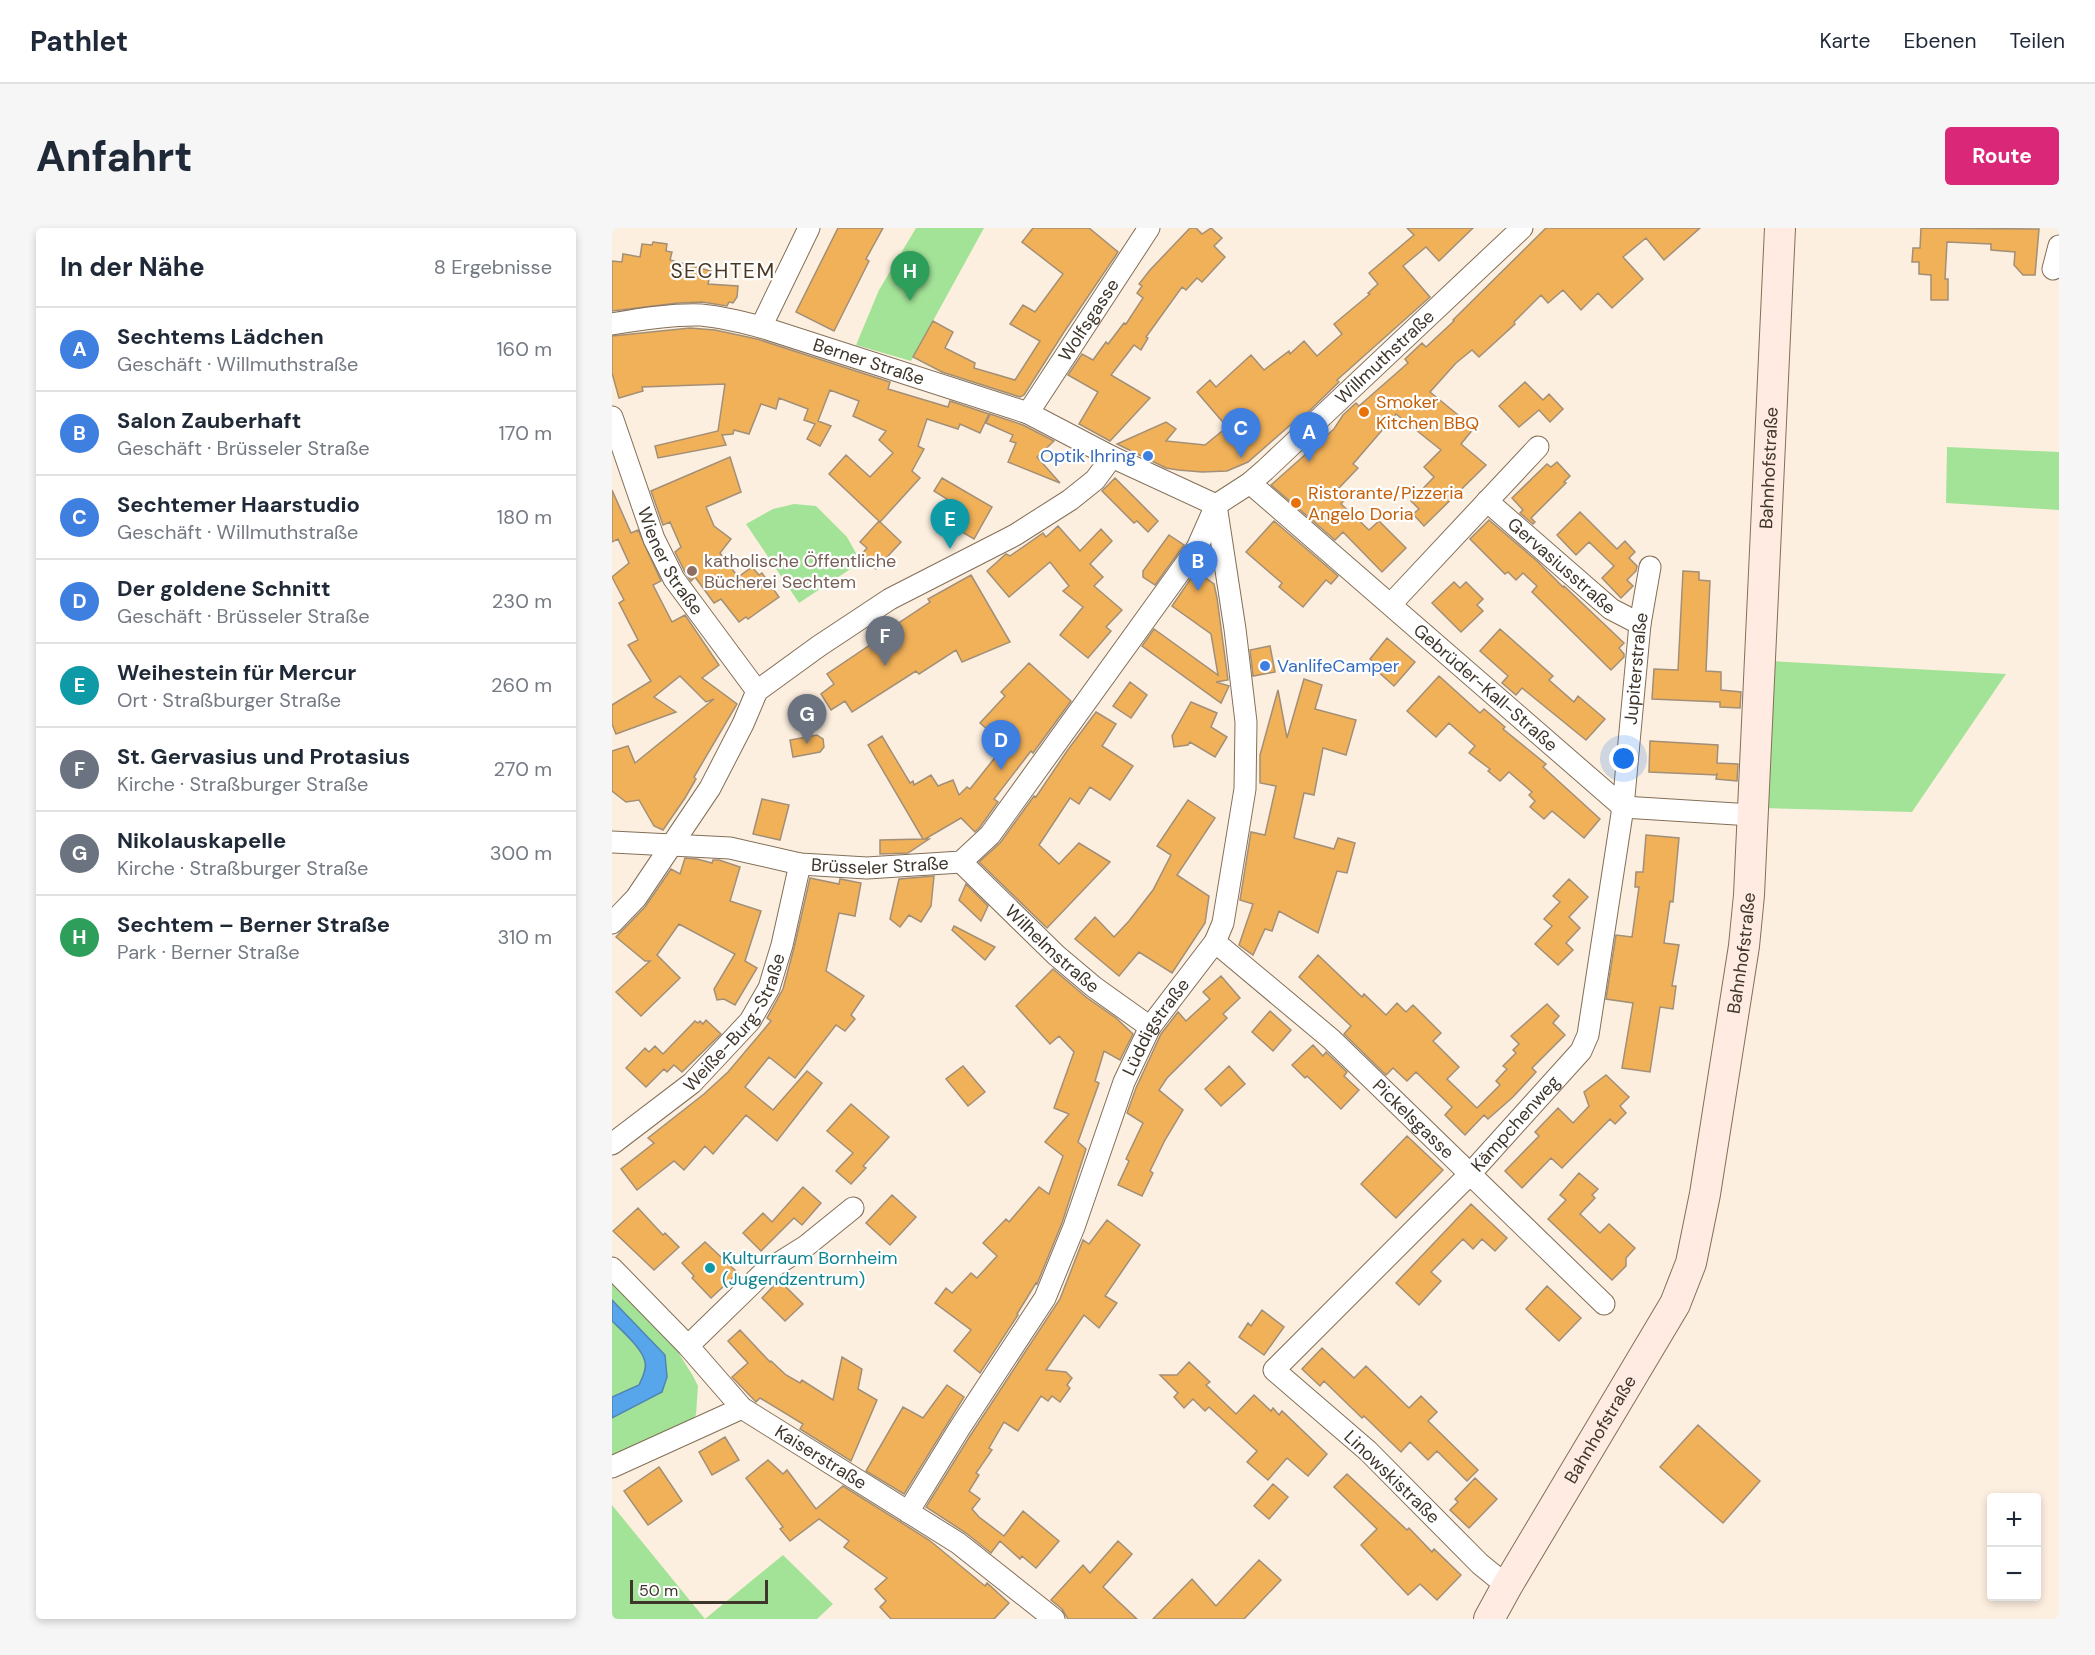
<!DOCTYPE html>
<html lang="de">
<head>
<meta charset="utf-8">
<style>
  :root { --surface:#fff; --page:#f6f6f7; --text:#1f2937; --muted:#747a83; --line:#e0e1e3; --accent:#db2777 }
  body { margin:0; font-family:"DM Sans",sans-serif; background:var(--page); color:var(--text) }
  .controls { position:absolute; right:18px; bottom:18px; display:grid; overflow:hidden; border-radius:6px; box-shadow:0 3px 9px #0003 }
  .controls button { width:54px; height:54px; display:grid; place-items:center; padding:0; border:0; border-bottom:2px solid var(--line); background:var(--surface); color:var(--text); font:30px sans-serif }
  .scale { position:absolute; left:18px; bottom:15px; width:138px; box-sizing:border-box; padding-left:6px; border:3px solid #3e352b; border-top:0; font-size:16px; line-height:21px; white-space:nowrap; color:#3e352b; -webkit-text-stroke:4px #fff; paint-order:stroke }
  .you { position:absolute; left:1012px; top:531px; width:21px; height:21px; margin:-15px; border:4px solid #fff; border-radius:50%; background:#1a73e8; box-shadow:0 0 0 9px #1a73e833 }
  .badge { display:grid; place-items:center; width:39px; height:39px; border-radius:50%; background:var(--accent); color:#fff; font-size:20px; font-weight:700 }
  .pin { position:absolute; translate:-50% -50px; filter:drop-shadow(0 2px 3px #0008) }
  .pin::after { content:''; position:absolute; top:32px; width:21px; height:18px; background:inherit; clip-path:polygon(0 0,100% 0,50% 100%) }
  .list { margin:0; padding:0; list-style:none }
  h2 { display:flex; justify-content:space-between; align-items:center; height:78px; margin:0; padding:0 24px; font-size:26px }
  h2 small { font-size:20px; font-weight:400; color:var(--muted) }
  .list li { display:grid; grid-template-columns:39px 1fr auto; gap:18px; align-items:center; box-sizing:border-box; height:84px; padding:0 24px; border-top:2px solid var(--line) }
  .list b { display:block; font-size:22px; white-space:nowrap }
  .list p { margin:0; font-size:20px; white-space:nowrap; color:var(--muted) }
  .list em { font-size:20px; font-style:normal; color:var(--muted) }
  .map { position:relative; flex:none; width:1447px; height:1391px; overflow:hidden; border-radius:6px }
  header { display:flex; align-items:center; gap:36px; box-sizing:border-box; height:84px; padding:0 30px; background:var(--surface); border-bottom:2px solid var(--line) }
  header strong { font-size:28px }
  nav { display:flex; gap:33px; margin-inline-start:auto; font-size:21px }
  .intro { display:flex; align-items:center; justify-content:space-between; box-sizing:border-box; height:144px; padding:0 36px }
  h1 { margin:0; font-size:42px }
  .button { padding:15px 27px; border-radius:6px; background:var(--accent); color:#fff; font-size:21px; font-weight:700 }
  main { display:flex; gap:36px; padding:0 36px }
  aside { flex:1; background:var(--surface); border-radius:6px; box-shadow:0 3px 9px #0003 }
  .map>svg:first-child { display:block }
</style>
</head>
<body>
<header>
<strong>Pathlet</strong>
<nav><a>Karte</a><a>Ebenen</a><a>Teilen</a></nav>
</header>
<div class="intro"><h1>Anfahrt</h1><a class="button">Route</a></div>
<main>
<aside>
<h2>In der Nähe<small>8 Ergebnisse</small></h2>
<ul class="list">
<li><span class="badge" style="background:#3f7fe0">A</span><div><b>Sechtems Lädchen</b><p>Geschäft · Willmuthstraße</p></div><em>160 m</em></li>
<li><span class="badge" style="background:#3f7fe0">B</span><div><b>Salon Zauberhaft</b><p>Geschäft · Brüsseler Straße</p></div><em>170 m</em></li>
<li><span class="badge" style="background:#3f7fe0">C</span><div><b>Sechtemer Haarstudio</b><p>Geschäft · Willmuthstraße</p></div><em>180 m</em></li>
<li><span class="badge" style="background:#3f7fe0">D</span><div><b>Der goldene Schnitt</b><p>Geschäft · Brüsseler Straße</p></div><em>230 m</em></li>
<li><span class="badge" style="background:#0f9aa8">E</span><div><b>Weihestein für Mercur</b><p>Ort · Straßburger Straße</p></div><em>260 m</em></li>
<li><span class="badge" style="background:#6b7280">F</span><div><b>St. Gervasius und Protasius</b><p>Kirche · Straßburger Straße</p></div><em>270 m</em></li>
<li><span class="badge" style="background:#6b7280">G</span><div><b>Nikolauskapelle</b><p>Kirche · Straßburger Straße</p></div><em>300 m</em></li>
<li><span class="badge" style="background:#2e9e5b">H</span><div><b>Sechtem – Berner Straße</b><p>Park · Berner Straße</p></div><em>310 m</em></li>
</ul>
</aside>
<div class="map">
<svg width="1447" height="1391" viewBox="0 0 1447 1391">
  <rect width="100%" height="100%" fill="#fdefdf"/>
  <path fill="#a3e398" d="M304,0H372L299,133L244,117L267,62Z
    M1335,219L1447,224V282L1334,275Z
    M182,276L204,278L235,309L249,334L187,375L134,296L161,281Z
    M1159,433L1394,446L1300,584L1151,580Z
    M0,1049L53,1103L81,1148L86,1158L84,1187L80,1192L0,1237V1190L50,1164L53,1127L0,1072Z
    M0,1093C9,1102 31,1121 33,1134C35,1142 30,1150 27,1157L0,1169Z
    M0,1277L93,1391L171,1327L221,1376L205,1391H0Z"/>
  <path fill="#57a6eb" stroke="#5084b1" stroke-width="1.5" d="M0,1072L53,1127L55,1149L50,1164L0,1190V1169L27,1157C30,1150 35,1142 33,1134C31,1121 9,1102 0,1093Z"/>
  <path fill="#f1b159" stroke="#a38f76" stroke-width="1.5" d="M226,0H271L254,31L257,33L222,103L184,84Z
    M421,0H477L506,24L452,104L412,167L408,169L330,144L301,129L321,93L341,104L333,120L363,135L362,140L403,152L428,113L398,96L411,77L423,84L451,46L410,14Z
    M578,0H584L590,6L599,0L610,10L602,18L613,29L590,54L585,50L574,62L570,59L534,109L536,110L529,122L522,117L499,147L538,170L498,213L467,196L486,164L456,147L470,126L481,132L494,114L496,116L512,95L514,96L531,70L525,65L530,58L527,56L538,42Z
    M795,0H861L827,33L814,19L791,38L818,69L725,152L727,154L692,188L691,186L636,234L615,243L590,244L566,242L554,240L505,216L554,194L564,201L554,213L593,217L615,199L585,164L598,152L604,159L639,127L652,142L677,123L678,126L692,113L705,128L730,106L722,96L758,66L756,65L766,56L757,45L802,7Z
    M934,0H1088L1052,32L1034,10L1011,29L1031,51L1000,80L986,65L969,82L951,62L936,75L929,67L902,94L903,96L867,129L860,122L844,135L818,164L862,200L849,216L874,237L812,298L801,286L807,281L799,273L822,249L812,239L829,222L784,186L741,236L746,240L726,261L735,269L729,276L757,302L767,293L794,320L770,344L731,304L723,312L659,257L722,201L731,187L744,175L747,178L796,135L793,131L810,115L814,119L842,93L841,92Z
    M1309,0L1427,1L1423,47H1411L1402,37L1403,24L1379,22V16L1335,14L1333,51H1336V72H1319V47L1307,46V34H1300L1301,20H1308Z
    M41,14L55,16L54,23L60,24L58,32L99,43L96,56L126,58L125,69L121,75L117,74L115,78L90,74L66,75L0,83V33L10,34L11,26L28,29L30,16L40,17Z
    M78,100L103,102L145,111L278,154L276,161L336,179L338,173L377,186L368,205L348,196L346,201L315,191L306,218L312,221L300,243L308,250L268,294L217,246L234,227L258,249L281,225L267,212L274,203L241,188L247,173L218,162L206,193L219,198L208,218L195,211L203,196L192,192L196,181L167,170L164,181L149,176L137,206L122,202L121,206L110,207L114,217L46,230L43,218L106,203L113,156L30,159L31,163L7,170L0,145V108Z
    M913,154L931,172L937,166L951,181L938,194L927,182L907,199L887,178Z
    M378,186L411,197L442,213L425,229L448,255L396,234L404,215L398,213L401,207L374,195Z
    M118,229L129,264L94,279L102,298L119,311L108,325L126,349L140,339L147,347L150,345L167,369L136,391L134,389L127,394L109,371L102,375L83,349L79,353L73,344L63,324L69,319L58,294L51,297L39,263Z
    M945,234L958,248L952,254L954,255L919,290L923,294L921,296L908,285L911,282L900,270L935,236L939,239Z
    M330,250L380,279L362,311L326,290L335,271L322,263Z
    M503,250L546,293L536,304L525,293L522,295L490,263Z
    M0,262L19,305L26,302L49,353L41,357L60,394L73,387L107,437L90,450L125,476L82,549L84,551L73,570L51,602L42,598L27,572L14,574L0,563V523L16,518L23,535L102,471L94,474L68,448L42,469L64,484L4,506L0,496V477L39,453L16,417L26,412L7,375L12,372L0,349L17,335L6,311L0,314Z
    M968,284L1005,321L1013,313L1023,324L1017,330L1025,338L1024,343L1015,352L1021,358L1009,370L990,350L1002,338L977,314L964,327L945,307Z
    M877,292L925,333L951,359L952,358L1012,415L1007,420L1012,426V429L999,442L920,364L925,358L911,345L904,352L896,344L893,346L858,311Z
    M267,293L289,314L264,341L249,327L255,320L248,314Z
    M662,293L726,348L719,356L714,352L691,379L667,359L670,355L634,324Z
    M446,298L468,323L489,301L500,313L478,336L491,349L482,358L510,382L494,399L499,403L476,430L448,407L471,379L451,363L457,358L438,334L397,369L375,343L394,326L398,328L431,305L434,309Z
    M557,307L572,317L543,357L531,349V343Z
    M584,343L602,356L605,370L616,452L604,454L617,458L609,475L530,418L542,401L606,447L599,406L560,378Z
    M1071,343L1087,344V352L1098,353L1094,443L1109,444V462L1129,464L1128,480L1108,479V474L1040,471L1042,441L1066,442Z
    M359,347L398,414L350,434L344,422L307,446L304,443L240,484L233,473L219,482L209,466L222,456L215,446L280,402L279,400L318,374L316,371Z
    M842,354L848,360L854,354L871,371L865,377L871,383L849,404L820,375Z
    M888,401L941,448L937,452L962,474L966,468L993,491L974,512L910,460L904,467L890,455L896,448L868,423Z
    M775,410L803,434L782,458L763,441L766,438L758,431Z
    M658,418L663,444L641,448L638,422Z
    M417,435L459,473L421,525L419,523L382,571L386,574L368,599L363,604L349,590L313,611H317L296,625L268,626V612L311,611L256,517L270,508L298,555L301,553L302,557L319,547L326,558L341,552L347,567L355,559L358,561L393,517L368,495L393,468L389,464Z
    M827,448L868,485L872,481L893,499L891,501L934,536L931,539L988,591L972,610L940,583L932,591L918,579L923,573L917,567L920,564L897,544L888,553L876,543L878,541L857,525L863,518L837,495L824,509L795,483Z
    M692,451L710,457L703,481L744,492L734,527L711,520L702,567L692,565L682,610L722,621L726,610L743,615L735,645L725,643L706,705L667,683L660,703L653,701L641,727L627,717L641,676L628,672L639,604L653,607L664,558L648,555V527L666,462L675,510Z
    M518,454L535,467L519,490L501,478Z
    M579,474L605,485L599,499L615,509L603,529L578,514L576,517L562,519L560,508Z
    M484,484L504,496L490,518L521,538L498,572L478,559L467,576L458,570L427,617L447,636L467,615L498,634L435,700L367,634L388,615L422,568L424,569L455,523Z
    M205,507L211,511L212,519L208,524L181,529L178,512Z
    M1038,513L1106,517L1105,535L1126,536L1125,553L1104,551L1105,545V547L1037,544Z
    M150,571L177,577L168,612L141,606Z
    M576,572L603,590L565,647L597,668L593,695L560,745L527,724L507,748L463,711L483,689L502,709L517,693L541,662L559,627L545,618Z
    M1034,607L1067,610L1061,674L1058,673L1052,715L1067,717L1060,758H1064L1061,781L1048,779L1038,844L1010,840L1021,775L994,771L1004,707L1020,709L1027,659H1023L1024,644H1031Z
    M73,630L85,631L100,635L101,632H107L128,639L118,673L149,683L133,733L145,740L123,777L112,771L105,772L102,761L123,726L67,696L45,727L68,750L29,788L4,764L38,733H33L4,709L33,679L59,641L68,646Z
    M322,648L319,678L309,694L297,687L288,699L278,691L287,651Z
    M198,650L227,656L228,651L249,655L243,688L227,685L214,743L252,768L239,787L243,791L233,803L224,797L183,850L157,829L133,859L161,882L195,843L210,855L165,913L134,887L101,926L93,918L72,942L62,933L25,962L9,941L42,915L36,910L92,866L116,844L159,793L155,790L171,761L182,720Z
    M957,651L976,669L957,689L968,700L954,715L961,722L946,737L923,716L940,698L932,691L948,674L941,668Z
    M354,656L376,678L369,693L347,672Z
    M342,698L383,719L373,732L340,702Z
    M706,727L750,769L752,766L774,787L785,775L794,784L801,777L829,805L821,813L847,839L835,851L865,880L888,857L884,853L895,841L891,838L904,825L901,822L907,816L899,808L935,776L947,788L941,795L953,807L920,840L924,844L901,869L876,891L872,887L853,907L833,887L840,879L804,844L795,853L781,840L774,847L732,806L739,798L687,749Z
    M441,741L474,769L504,790L521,806L508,832L492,823L483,853L487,855L466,914L474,921L450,995L425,1056L424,1055L405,1086L406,1087L368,1145L342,1123L359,1102L323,1075L334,1060L340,1065L342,1063L359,1045L365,1050L385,1028L371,1015L394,991L397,994L427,959L437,966L451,928L433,914L457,886L442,880L462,824L447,808L438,816L404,778Z
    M609,748L628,770L611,786L615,790L555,850L547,862L571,882L553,912L538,943L541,945L530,968L506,957L517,933L514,931L531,895L515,885L524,860L549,806L566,784L574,793L598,771L591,764Z
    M658,783L679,802L661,823L640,804Z
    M94,792L109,806L70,844L62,837L55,844L52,841L34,859L14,840L33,820L37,824L43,818L51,826L83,793L86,795L88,793L91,796Z
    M701,817L711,828L714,824L735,844L732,848L747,862L729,881L695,848L693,850L680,837Z
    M351,838L373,864L356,878L334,851Z
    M617,838L633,856L609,878L593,861Z
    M994,847L1017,869L1008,878L1014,885L1003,896L998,891L950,940L939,930L910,960L893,943L927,908L923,904L946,880L961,895L977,878L972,864Z
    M239,876L277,909L251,938L254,940L239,956L224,943L241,925L215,903Z
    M795,908L831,942L784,990L749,956Z
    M967,945L986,961L980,967L983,970L968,986L988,1005L997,996L1023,1020L1014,1030V1038L1000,1052L936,991L954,972L948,967Z
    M191,959L209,975L190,997L182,990L149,1023L131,1005L151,985L160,994Z
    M280,967L304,989L278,1017L254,995Z
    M859,976L895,1010L883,1023L870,1011L861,1021L851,1011L819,1044L829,1053L807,1077L784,1055Z
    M26,980L51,1007L53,1005L67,1019L42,1042L1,1003Z
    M495,992L528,1017L493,1068L505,1075L487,1100L472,1087L434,1142L454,1144L460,1150L455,1157L458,1160L448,1174L440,1168L436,1173L429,1168L406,1203L392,1194L377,1220L380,1222L364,1245L367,1247L357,1263L368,1271L360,1281L367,1289L392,1308L411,1283L447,1313L424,1340L410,1328L408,1331L388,1313L379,1325L354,1305L314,1279L358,1208L448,1071L471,1012L477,1016Z
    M93,1014L126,1045L99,1070L80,1050L82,1048L70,1035Z
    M167,1052L191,1076L173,1093L150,1070Z
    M935,1058L969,1090L947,1113L914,1081Z
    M650,1082L672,1099L652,1127L627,1109L636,1095L639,1098Z
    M128,1102L158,1134L159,1133L174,1147L188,1155L190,1152L221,1172L230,1129L250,1141L246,1161L265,1172L239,1233L188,1201L191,1196L148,1170L144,1174L120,1149L136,1135L116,1113Z
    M710,1120L742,1150L754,1138L797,1180L809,1168L825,1184L816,1193L866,1242L855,1253L825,1223L816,1232L798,1214L789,1224L752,1188L750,1190L712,1153L708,1158L690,1141Z
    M577,1134L598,1154L594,1157L624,1186L642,1167L659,1183L661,1180L667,1187L670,1183L715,1226L696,1248L675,1230L656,1252L635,1234L645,1223L597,1179L593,1183L581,1171L572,1180L562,1169L566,1165L548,1147H565Z
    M335,1157L352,1169L292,1266L254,1243L291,1179L311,1190Z
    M1086,1197L1148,1253L1111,1295L1048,1239Z
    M113,1209L127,1232L100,1247L87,1224Z
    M156,1232L171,1246L175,1242L204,1281L231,1258L317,1312L373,1358L375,1355L397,1375L382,1391H279L268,1379L274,1373L263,1361L275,1350L232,1319L237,1313L207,1291L178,1313L168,1301L171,1299L134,1250Z
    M47,1239L70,1273L36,1297L12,1263Z
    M735,1246L795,1302L797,1300L820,1324L822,1321L849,1347L825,1372L808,1356L796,1367L749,1317L765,1301L722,1259Z
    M863,1250L885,1271L857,1300L838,1282L846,1274L843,1271Z
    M661,1256L676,1269L657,1291L642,1278Z
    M506,1313L520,1326L491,1359L525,1391H456L450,1381L439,1372L471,1337L478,1345Z
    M647,1332L669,1352L632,1391H541L580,1351L604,1378Z"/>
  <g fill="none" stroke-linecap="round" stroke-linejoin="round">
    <g stroke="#836f57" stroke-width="23">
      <g id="street">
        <path d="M1441,41L1447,18"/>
        <path id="s1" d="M0,96C29,91 60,86 89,87C110,89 130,94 149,99L416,185L500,229L604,277"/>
        <path d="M149,99L197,0"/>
        <path id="s2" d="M416,185L537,0"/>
        <path id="s3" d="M0,189L42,311L62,351L145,463"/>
        <path id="s4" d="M638,255L1011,579L1140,587"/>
        <path id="s5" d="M875,273L999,381L1028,396"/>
        <path id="s6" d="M604,277L638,255L653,242L910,0"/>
        <path d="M779,376L926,219"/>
        <path id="s7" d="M0,614L118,620L188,636L255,640L349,634L378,607L585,320L604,277"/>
        <path id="s8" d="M349,634L444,727L482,759L538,799"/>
        <path d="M0,695L24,670L98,560L131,496L145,463L207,418L278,371L403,307L458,272L483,252L500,229"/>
        <path id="s9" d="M603,714L719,811L992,1076"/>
        <path id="s10" d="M0,916L80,855L138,793L157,760L170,717L188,636"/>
        <path id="s11" d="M0,1040L76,1118L130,1180L346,1315L442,1391"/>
        <path d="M76,1118L151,1045L194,1018L241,980"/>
        <path d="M0,1239L130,1180"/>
        <path id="s12" d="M296,1284L347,1201L433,1070L462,999L512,854L538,799L603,714L611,695L633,561L634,494L623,401L604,277"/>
        <path id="s13" d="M895,1358L868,1336L756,1223L662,1142L858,946L969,823L976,807L1011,579L1028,396L1038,339"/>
      </g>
    </g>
    <g stroke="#836f57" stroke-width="32">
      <g id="secondary">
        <path id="s14" d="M877,1391L895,1358L1063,1076L1079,1035L1093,966L1132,718L1137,667L1168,0"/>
      </g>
    </g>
    <use href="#street" stroke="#fff" stroke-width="21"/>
    <use href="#secondary" stroke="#ffebe1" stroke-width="30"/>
  </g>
  <g fill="#e8710a" stroke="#fff" stroke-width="2">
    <circle cx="752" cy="184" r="6"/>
    <circle cx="684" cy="275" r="6"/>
  </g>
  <g fill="#3f7fe0" stroke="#fff" stroke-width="2">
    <circle cx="536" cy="228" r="6"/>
    <circle cx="653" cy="438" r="6"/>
  </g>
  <circle fill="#8d6e63" stroke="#fff" stroke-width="2" cx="80" cy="343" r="6"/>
  <circle fill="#0f9aa8" stroke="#fff" stroke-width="2" cx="98" cy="1040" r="6"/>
  <g text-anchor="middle" stroke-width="4.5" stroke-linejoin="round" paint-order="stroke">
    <g font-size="18" fill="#3e352b" stroke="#fff">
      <text dy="6" stroke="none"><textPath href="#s2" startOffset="111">Wolfsgasse</textPath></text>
      <text dy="6" stroke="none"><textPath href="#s6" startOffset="225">Willmuthstraße</textPath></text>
      <text dy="6" stroke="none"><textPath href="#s1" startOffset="264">Berner Straße</textPath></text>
      <text dy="6" stroke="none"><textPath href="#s14" startOffset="1210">Bahnhofstraße</textPath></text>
      <text dy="6" stroke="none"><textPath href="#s3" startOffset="156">Wiener Straße</textPath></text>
      <text dy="6" stroke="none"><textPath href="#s5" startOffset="99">Gervasiusstraße</textPath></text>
      <text dy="6" stroke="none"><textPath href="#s13" startOffset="1148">Jupiterstraße</textPath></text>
      <text dy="6" stroke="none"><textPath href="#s4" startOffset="312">Gebrüder-Kall-Straße</textPath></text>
      <text dy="6" stroke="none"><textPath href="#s7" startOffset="270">Brüsseler Straße</textPath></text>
      <text dy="6" stroke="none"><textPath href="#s8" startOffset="126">Wilhelmstraße</textPath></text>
      <text dy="6" stroke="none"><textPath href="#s14" startOffset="724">Bahnhofstraße</textPath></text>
      <text dy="6" stroke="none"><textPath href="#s10" startOffset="176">Weiße-Burg-Straße</textPath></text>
      <text dy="6" stroke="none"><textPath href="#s12" startOffset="548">Lüddigstraße</textPath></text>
      <text dy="6" stroke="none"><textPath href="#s9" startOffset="266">Pickelsgasse</textPath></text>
      <text dy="6" stroke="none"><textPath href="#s13" startOffset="663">Kämpchenweg</textPath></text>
      <text dy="6" stroke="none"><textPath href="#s14" startOffset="220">Bahnhofstraße</textPath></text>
      <text dy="6" stroke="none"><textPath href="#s11" startOffset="284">Kaiserstraße</textPath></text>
      <text transform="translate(780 1249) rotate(44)" y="6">Linowskistraße</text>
    </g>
    <g font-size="18" fill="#c56008" stroke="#fff" text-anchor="start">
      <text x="764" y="180">Smoker<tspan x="764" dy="21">Kitchen BBQ</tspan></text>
      <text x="696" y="271">Ristorante/Pizzeria<tspan x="696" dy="21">Angelo Doria</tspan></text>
    </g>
    <g font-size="18" fill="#366cbe" stroke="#fff" text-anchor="end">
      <text x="524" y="234">Optik Ihring</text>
      <text x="665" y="444" text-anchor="start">VanlifeCamper</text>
    </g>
    <g font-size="18" fill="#785e54" stroke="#fff" text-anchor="start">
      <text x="92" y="339">katholische Öffentliche<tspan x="92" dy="21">Bücherei Sechtem</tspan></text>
    </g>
    <g font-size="18" fill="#0d838f" stroke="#fff" text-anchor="start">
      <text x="110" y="1036">Kulturraum Bornheim<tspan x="110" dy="21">(Jugendzentrum)</tspan></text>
    </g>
    <g font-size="21" letter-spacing="1.5" fill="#4a3822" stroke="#fff">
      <text x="111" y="50">SECHTEM</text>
    </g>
  </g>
</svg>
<div class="controls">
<button>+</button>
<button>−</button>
</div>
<div class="scale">50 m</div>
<div class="you"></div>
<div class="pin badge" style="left:697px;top:234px;background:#3f7fe0">A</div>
<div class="pin badge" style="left:586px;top:363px;background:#3f7fe0">B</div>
<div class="pin badge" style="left:629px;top:230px;background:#3f7fe0">C</div>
<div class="pin badge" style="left:389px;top:542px;background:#3f7fe0">D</div>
<div class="pin badge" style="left:338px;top:321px;background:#0f9aa8">E</div>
<div class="pin badge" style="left:273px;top:438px;background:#6b7280">F</div>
<div class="pin badge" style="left:195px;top:516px;background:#6b7280">G</div>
<div class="pin badge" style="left:298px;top:73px;background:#2e9e5b">H</div>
</div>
</main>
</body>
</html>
